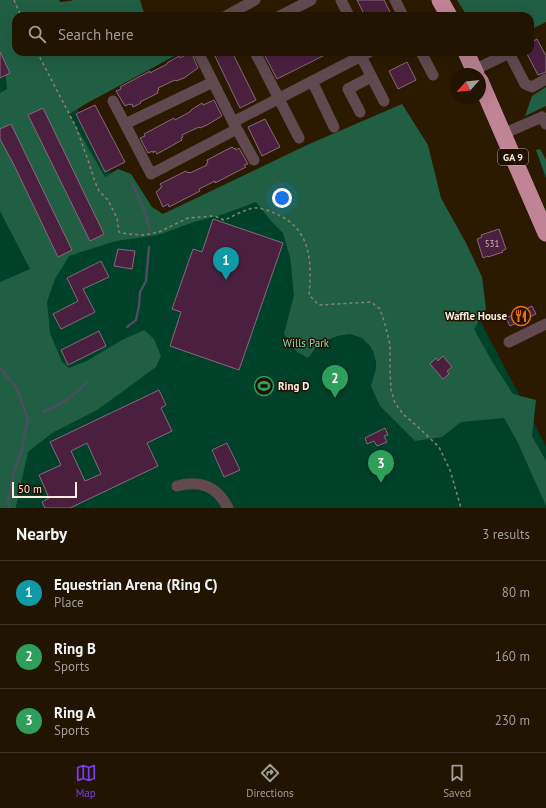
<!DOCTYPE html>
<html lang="en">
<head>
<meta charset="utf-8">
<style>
  :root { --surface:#211400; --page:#2d210f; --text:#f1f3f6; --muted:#a29e99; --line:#3e3322; --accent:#7c3aed }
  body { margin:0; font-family:"PT Sans",sans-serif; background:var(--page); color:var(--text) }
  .compass { position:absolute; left:450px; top:68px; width:36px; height:36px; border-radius:50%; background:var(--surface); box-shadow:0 4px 16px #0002; rotate:243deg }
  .scale { position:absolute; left:12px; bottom:10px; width:65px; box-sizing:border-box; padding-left:4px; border:2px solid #fbefdf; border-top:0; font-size:11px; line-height:14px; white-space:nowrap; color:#fbefdf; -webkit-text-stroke:3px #221000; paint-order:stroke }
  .you { position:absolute; left:282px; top:198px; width:14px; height:14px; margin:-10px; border:3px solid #fff; border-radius:50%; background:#1a73e8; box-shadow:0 0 0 6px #1a73e833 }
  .badge { display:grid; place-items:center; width:26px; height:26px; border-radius:50%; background:var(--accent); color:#fff; font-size:13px; font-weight:700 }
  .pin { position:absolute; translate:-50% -33px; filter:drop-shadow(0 1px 2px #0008) }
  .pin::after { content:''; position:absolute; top:21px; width:14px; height:12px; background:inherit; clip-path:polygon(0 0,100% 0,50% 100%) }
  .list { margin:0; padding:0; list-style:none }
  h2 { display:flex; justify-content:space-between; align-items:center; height:52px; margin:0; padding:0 16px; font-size:17px }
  h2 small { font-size:13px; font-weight:400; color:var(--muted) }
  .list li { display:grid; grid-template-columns:26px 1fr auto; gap:12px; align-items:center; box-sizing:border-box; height:64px; padding:0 16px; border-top:1px solid var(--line) }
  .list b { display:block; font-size:15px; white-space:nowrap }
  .list p { margin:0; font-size:13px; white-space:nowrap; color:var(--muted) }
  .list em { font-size:13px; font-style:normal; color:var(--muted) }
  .icon { flex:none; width:22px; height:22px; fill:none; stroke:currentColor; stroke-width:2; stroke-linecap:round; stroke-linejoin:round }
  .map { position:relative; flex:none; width:546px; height:508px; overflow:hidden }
  .search { position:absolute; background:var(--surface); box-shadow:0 4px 16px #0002; left:12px; right:12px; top:12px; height:44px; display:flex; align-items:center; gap:10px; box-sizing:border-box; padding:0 14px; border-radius:12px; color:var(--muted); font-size:15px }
  .sheet { height:244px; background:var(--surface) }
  nav { display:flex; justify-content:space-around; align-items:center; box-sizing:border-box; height:56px; border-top:1px solid var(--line); background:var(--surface); font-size:11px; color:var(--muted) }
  nav a { display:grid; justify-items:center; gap:2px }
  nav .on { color:var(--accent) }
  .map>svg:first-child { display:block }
</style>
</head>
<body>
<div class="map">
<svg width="546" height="508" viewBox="0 0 546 508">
  <rect width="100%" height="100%" fill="#2c1a00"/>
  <path fill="#00412a" d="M0,0L16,16V52H47L145,237L378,126L546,446V508H0Z"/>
  <path fill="#205f44" d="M0,0H59L60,2L70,1L73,0H140L145,16H16V52H182L89,102L69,114L91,153L105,177L118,169L131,174L152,207L163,214L307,145L402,104L428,145L441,198L466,243L482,277L486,309L474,329L493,363L513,394L536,400L532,436L546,461V506L517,441L504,418L461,422L442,437L415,441L380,406L371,386L376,368V362L373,351L370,346L362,338L350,334L337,336L332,338L325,344L317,346L308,358L297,352L284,334L294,295L290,257L283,233L271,221L256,202L224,214L194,222L158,235L116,241L69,256L55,279L47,302L50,333L62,362L69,368L87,361L100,353L122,340L144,330L154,339L161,356L156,367L126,389L97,410L52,433L28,452L16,506V508H0V282L30,269L0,211V93L7,89L6,78L0,58Z
    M457,0H546V22L530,30V16H467Z
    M546,87V106L525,116L532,96Z
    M540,149L546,160V178L536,150Z"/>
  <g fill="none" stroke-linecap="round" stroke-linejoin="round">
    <path stroke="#4b4d61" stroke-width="2.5" d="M133,185L146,215L150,231
      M127,327L136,320L139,306L140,292L146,281L149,247
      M0,368L16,387L28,419L22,449L14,472L8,502L9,508
      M43,412C61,404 73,397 87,382"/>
  </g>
  <path fill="#4b203f" stroke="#88697d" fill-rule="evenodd" d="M357,0H384L392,16H365Z
    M537,39L546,56V72L538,75L526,52H530V43Z
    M0,52L10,73L0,78Z
    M191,52L198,68L184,78L176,81L175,80L158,88L159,90L157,91L158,93L140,102L141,103L133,107L132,104L130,105L129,104L125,106L116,91L121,89L120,87L150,71V73L167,64V63L179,56L180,58Z
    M213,52H232L256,100L240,108Z
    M263,52H331L277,79Z
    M407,62L416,80L398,89L389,71Z
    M214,100L222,116L207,125L200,128L199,127L182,135L183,137L181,138L182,140L157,154L155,151L153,153V151L148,153L140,138L145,136L144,134L174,118L175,120L186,114L191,111V110L202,103L203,105Z
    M95,105L125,162L105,172L76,114Z
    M43,108L104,234L90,241L28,115Z
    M265,119L280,147L262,156L248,127Z
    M11,124L72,250L58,257L14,165L0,139V129Z
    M232,147L234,149L235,148L236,150L239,148L248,164L244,165L246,167L215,183V181L199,189L200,191L169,207L168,204L163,207L156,192L160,189V188L162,187L160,184L186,171L188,173L189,172L190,173L207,165L206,164L208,163L207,160Z
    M213,219L283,243L239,370L170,346L181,312L172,309L193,249L202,252Z
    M499,229L506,249L502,251L503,252L488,257V256L483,258L477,239L482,237L481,235Z
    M118,249L135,251L132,269L114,266Z
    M101,261L109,277L83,289L95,312L61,329L53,314L78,301L67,278Z
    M532,306L536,314L510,326L506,318Z
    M99,331L106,346L68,365L61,350Z
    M443,356L452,367L447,371L449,374L443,379L430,364L436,358L438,361Z
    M159,390L166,405L161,408L172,431L147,443L158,466L70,508H45L42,502L49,498L39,475L61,465L50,442ZM87,443L101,474L85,481L71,451Z
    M385,428L388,435L384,436L387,442L377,446L374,441L367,444L365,438Z
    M227,443L240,470L224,477L212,450Z"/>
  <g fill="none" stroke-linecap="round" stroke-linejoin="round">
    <path stroke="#90816c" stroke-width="1.5" stroke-dasharray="3 3" stroke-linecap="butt" d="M14,0L21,16
      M37,52L76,127L88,160L95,182L99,191L108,200L117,218L119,232L127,234L143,235L159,232L188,218L211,216L217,217L224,220C234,216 245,209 255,208C262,208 270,211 276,214C311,228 312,262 309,295L319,305L371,302L380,309L385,324L390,345V371L391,390L395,403L403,414L418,427L439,447L450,470L461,508"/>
    <path stroke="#624950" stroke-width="11" d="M341,0L349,16
      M395,0L403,16
      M226,16L255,0
      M280,16L311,0
      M198,52L233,122
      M255,52L299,138
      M421,52L433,75
      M361,56L384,101
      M474,70L509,53L525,84L532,87L546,79
      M312,81L334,127
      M113,101L151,174L237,129
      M360,112L348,89L371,77
      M125,124L213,82
      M503,134L542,117L546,124
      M254,160L233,122L369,52
      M509,342L546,324
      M177,486C200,480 217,486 228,508"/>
    <path stroke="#c08496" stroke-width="17" d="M440,0L449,16
      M466,52L476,74
      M480,81L546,233"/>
  </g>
  <defs>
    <g id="restaurant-ring" transform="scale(1)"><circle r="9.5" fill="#221000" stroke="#e8710a" stroke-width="1.5"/><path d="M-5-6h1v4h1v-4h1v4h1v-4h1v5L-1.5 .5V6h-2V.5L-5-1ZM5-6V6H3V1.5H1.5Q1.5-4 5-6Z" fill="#e8710a"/></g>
    <g id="stadium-ring" transform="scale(1)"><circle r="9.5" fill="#221000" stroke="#2e9e5b" stroke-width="1.5"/><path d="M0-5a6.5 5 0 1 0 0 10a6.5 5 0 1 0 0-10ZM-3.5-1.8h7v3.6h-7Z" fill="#2e9e5b"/></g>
  </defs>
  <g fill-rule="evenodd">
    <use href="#restaurant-ring" x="521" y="316"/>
    <use href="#stadium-ring" x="264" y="386"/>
  </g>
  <g text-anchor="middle" stroke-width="3" stroke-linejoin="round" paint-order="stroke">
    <g font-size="9" fill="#cfbbb7">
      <text x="492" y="247">531</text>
    </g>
    <rect fill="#221000" stroke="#baac9c" stroke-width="1" x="498" y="149" width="30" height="16" rx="3"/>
    <g font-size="10" font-weight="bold" fill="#fbefdf">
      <text x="513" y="161">GA 9</text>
    </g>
    <g font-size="11" font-weight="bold" fill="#fbefdf" stroke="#221000" text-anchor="end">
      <text x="507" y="320">Waffle House</text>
      <text x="278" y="390" text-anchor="start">Ring D</text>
    </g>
    <g font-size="11" fill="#83dfb3" stroke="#221000">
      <text x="306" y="347">Wills Park</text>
    </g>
  </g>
</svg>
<svg class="compass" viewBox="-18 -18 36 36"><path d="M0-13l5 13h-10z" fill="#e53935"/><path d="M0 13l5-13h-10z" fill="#a29e99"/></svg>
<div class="scale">50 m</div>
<div class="you"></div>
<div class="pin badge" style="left:226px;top:280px;background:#0f9aa8">1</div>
<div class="pin badge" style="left:335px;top:398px;background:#2e9e5b">2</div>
<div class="pin badge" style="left:381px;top:483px;background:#2e9e5b">3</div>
<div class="search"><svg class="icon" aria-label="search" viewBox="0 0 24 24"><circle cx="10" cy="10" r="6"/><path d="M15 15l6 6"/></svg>Search here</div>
</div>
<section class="sheet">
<h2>Nearby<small>3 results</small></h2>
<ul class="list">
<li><span class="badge" style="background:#0f9aa8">1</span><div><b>Equestrian Arena (Ring C)</b><p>Place</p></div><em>80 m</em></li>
<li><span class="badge" style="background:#2e9e5b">2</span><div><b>Ring B</b><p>Sports</p></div><em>160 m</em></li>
<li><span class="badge" style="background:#2e9e5b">3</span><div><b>Ring A</b><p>Sports</p></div><em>230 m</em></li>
</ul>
</section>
<nav>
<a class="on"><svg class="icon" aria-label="map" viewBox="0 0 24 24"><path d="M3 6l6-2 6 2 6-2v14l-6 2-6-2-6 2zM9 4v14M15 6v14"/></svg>Map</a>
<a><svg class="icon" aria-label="directions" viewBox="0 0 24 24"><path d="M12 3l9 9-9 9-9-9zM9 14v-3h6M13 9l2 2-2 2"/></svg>Directions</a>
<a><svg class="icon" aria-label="saved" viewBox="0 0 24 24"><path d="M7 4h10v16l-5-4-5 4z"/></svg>Saved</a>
</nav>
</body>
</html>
